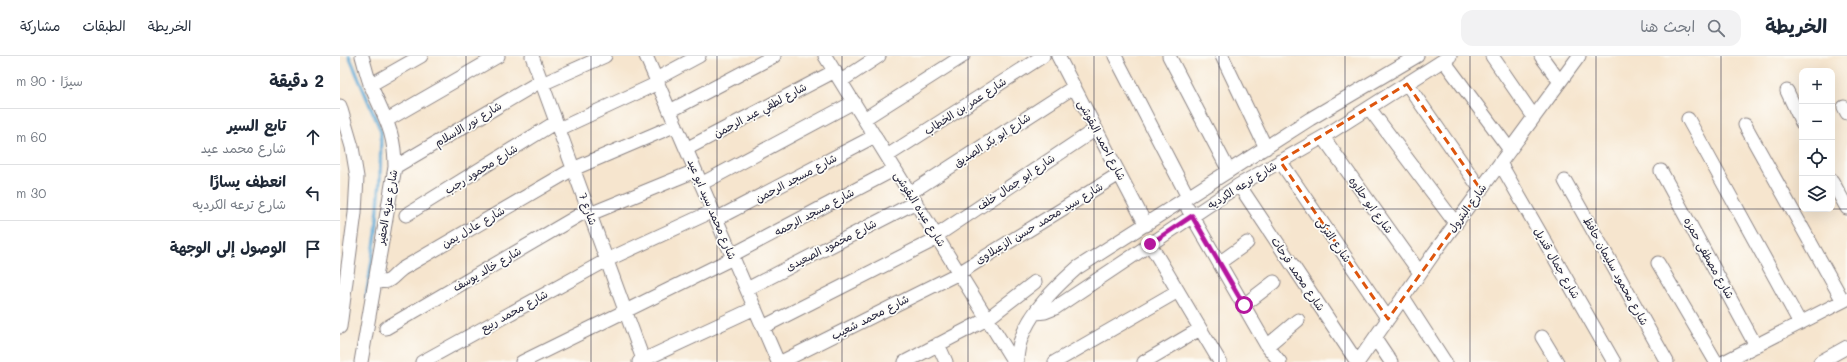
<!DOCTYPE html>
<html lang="ar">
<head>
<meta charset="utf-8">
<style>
  :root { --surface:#fff; --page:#f2f2f3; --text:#1f2937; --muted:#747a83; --line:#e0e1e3 }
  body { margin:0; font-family:Mali,"Playpen Sans Arabic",sans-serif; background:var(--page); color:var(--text); direction:rtl }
  .controls { position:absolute; right:12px; top:12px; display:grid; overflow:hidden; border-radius:8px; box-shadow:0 4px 16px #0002 }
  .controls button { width:36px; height:36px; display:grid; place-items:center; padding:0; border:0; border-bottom:1px solid var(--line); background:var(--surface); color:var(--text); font:20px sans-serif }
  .stop { position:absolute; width:12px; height:12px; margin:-9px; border:3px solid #b5179e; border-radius:50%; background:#fff }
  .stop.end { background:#b5179e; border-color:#fff; box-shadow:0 1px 4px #0008 }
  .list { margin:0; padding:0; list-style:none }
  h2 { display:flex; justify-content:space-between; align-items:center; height:52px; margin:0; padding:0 16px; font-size:17px }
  h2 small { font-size:13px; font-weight:400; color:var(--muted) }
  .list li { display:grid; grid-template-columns:26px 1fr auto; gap:12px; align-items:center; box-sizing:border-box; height:56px; padding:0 16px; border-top:1px solid var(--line) }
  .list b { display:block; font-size:15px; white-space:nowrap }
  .list p { margin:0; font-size:13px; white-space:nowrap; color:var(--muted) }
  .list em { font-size:13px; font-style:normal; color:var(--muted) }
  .icon { flex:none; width:22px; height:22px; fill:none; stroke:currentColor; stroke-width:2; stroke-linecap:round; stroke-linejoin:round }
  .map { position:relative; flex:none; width:1507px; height:306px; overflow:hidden; direction:ltr }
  header { display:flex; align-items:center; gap:24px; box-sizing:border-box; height:56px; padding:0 20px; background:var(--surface); border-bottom:1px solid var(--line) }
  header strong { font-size:19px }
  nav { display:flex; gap:22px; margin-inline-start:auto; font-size:14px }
  .search { width:280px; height:36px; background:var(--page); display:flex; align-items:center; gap:10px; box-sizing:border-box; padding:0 14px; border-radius:12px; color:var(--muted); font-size:15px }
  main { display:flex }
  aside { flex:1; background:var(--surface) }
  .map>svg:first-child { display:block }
</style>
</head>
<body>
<header>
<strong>الخريطة</strong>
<div class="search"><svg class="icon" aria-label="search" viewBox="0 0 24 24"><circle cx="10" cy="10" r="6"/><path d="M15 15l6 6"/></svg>ابحث هنا</div>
<nav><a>الخريطة</a><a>الطبقات</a><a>مشاركة</a></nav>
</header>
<main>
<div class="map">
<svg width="1507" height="306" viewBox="0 0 1507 306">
  <rect width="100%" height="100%" fill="#fdfcf7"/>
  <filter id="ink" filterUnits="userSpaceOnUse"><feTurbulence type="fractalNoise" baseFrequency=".025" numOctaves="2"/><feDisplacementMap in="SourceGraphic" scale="8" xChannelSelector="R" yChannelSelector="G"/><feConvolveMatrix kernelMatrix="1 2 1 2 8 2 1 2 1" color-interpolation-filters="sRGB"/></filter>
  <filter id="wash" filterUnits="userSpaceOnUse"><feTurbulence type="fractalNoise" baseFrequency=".012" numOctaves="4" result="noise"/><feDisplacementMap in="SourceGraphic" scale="16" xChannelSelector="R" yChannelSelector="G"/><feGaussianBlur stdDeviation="0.9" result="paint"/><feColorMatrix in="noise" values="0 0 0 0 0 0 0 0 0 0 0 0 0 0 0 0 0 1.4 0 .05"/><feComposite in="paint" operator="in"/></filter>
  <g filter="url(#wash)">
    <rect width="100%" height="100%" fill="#f6e5ce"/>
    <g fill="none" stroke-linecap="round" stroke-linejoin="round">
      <path stroke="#58a4d1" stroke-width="3.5" d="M9,0L41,75L40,125L36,178L26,242"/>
    </g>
  </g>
  <g filter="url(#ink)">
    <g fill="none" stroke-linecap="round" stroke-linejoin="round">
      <g stroke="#8c8484" stroke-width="15">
        <path id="street" d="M192,0L304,306
          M306,0L438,306
          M485,0L674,306
          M718,0L806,169
          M775,0L848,141
          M829,0L889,115
          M882,0L926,92
          M1152,0L1194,61
          M1201,0L1220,26
          M1104,5L1170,94
          M316,23L359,0
          M501,25L539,0
          M202,28L265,0
          M1067,28L1141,134
          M30,29L81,0
          M1447,35L1462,67
          M0,50L12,91L17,121L15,157L0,271
          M1504,51L1507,57
          M1029,52L1116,168
          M330,55L434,0
          M524,63L623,0
          M1348,63L1460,267
          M47,64L158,0
          M1405,69L1503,245
          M219,73L318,27
          M983,81L1080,217
          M346,93L495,15
          M547,100L703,0
          M940,105L1048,263
          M1160,107L1274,306
          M55,111L201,25
          M1321,115L1416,290
          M1225,125L1327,306
          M1492,125L1507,152
          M361,128L514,46
          M899,129L1017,306
          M570,137L734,31
          M848,153L927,290L940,306
          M250,158L355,115
          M66,159L216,66
          M376,163L535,80
          M596,180L756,73
          M810,188L880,306
          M392,199L555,113
          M879,207L907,187
          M1318,207L1376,306
          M35,224C51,229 50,222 62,213L233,113L336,69
          M407,233L576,146
          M1063,241L1105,306
          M904,249L934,226
          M696,257L705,256L715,252L899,129L983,81L1110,0
          M423,271L598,182
          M46,272L248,154
          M1202,281L1217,306
          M1035,282L1051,306
          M598,288L606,306
          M927,290L958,264
          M21,306L55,111C55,75 44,61 31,30C27,20 25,10 22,0
          M82,306L267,204L373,155
          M182,306L393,202
          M299,306L415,252
          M441,306L619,217L779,118
          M565,306L647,263L695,226
          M677,306C677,268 711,235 737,212L970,63L1077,0
          M715,306L838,235
          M804,306L860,273
          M1018,306L1094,197L1239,0
          M1384,306L1507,243
          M1480,306L1507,291"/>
      </g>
      <use href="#street" stroke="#fff" stroke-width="13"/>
    </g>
  </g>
  <g fill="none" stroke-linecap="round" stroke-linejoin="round" filter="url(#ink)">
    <path stroke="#b5179e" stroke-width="5" d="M810,188L852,160L904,249"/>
  </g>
  <path fill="none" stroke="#de560e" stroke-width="3" stroke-dasharray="8 5" stroke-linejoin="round" d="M1067,28L1141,134L1048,263L940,105Z"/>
  <path fill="none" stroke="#22223b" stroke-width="1" stroke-opacity="0.55" d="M126,0V306M251,0V306M377,0V306M502,0V306M628,0V306M754,0V306M879,0V306M1005,0V306M1130,0V306M1256,0V306M1381,0V306M0,153H1462M1462,153H1492M1492,153H1507"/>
  <g text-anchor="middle" stroke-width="3.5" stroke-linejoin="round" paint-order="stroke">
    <g font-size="11" fill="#22223b" stroke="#fdfcf7">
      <text transform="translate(625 50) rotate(-33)" y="4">شارع عمر بن الخطاب</text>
      <text transform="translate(420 54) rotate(-28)" y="4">شارع لطفي عبد الرحمن</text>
      <text transform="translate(128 68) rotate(-31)" y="4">شارع نور الاسلام</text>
      <text transform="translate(652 84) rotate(-33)" y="4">شارع ابو بكر الصديق</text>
      <text transform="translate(762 84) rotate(62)" y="4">شارع احمد البقوشى</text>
      <text transform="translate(141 113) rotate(-32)" y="4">شارع محمود رجب</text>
      <text transform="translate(456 122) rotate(-28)" y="4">شارع مسجد الرحمن</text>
      <text transform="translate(676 126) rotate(-34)" y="4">شارع ابو جمال خلف</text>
      <text transform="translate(902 129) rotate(-32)" y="4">شارع ترعه الكرديه</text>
      <text transform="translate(1031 149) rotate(54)" y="4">شارع ابو حلاوه</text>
      <text transform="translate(47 151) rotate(-80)" y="4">شارع عزبه الحفير</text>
      <text transform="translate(1127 152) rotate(-54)" y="4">شارع البترول</text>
      <text transform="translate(248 153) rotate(70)" y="4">شارع 7</text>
      <text transform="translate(372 153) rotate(67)" y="4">شارع محمد سيد ابو عيد</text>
      <text transform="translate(580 153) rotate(58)" y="4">شارع عبده البقوشى</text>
      <text transform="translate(474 156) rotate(-28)" y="4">شارع مسجد الرحمه</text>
      <text transform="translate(699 167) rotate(-31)" y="4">شارع سيد محمد حسن الزعبلاوى</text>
      <text transform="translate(133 171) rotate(-30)" y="4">شارع عادل يمن</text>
      <text transform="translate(994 184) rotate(55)" y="4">شارع التركى</text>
      <text transform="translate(491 189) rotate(-27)" y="4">شارع محمود الصعيدى</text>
      <text transform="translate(1369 202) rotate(61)" y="4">شارع مصطفى حمزه</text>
      <text transform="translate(1217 207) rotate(60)" y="4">شارع جمال قنديل</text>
      <text transform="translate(147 213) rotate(-30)" y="4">شارع خالد يوسف</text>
      <text transform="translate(1276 215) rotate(61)" y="4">شارع محمود سليمان حافظ</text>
      <text transform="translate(958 218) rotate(56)" y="4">شارع محمد فرحات</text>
      <text transform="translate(174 255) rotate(-29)" y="4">شارع محمد ربيع</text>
      <text transform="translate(530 261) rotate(-27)" y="4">شارع محمد شعيب</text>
    </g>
  </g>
</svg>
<div class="controls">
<button>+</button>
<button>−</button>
<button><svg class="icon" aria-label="locate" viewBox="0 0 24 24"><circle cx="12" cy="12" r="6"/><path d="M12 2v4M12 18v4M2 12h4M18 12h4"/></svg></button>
<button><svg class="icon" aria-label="layers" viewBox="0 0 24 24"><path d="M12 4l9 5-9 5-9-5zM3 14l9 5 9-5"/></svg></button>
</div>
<div class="stop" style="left:904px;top:249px"></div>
<div class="stop end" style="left:810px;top:188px"></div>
</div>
<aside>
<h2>2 دقيقة<small>سيرًا · 90 m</small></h2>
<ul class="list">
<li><svg class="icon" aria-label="ahead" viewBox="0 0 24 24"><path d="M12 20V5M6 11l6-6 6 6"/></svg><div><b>تابع السير</b><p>شارع محمد عيد</p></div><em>60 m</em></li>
<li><svg class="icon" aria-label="left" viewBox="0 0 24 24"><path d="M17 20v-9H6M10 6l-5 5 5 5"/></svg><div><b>انعطف يسارًا</b><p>شارع ترعه الكرديه</p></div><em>30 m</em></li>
<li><svg class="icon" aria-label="arrive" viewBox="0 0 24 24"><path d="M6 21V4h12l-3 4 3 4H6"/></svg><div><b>الوصول إلى الوجهة</b></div></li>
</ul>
</aside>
</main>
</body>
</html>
